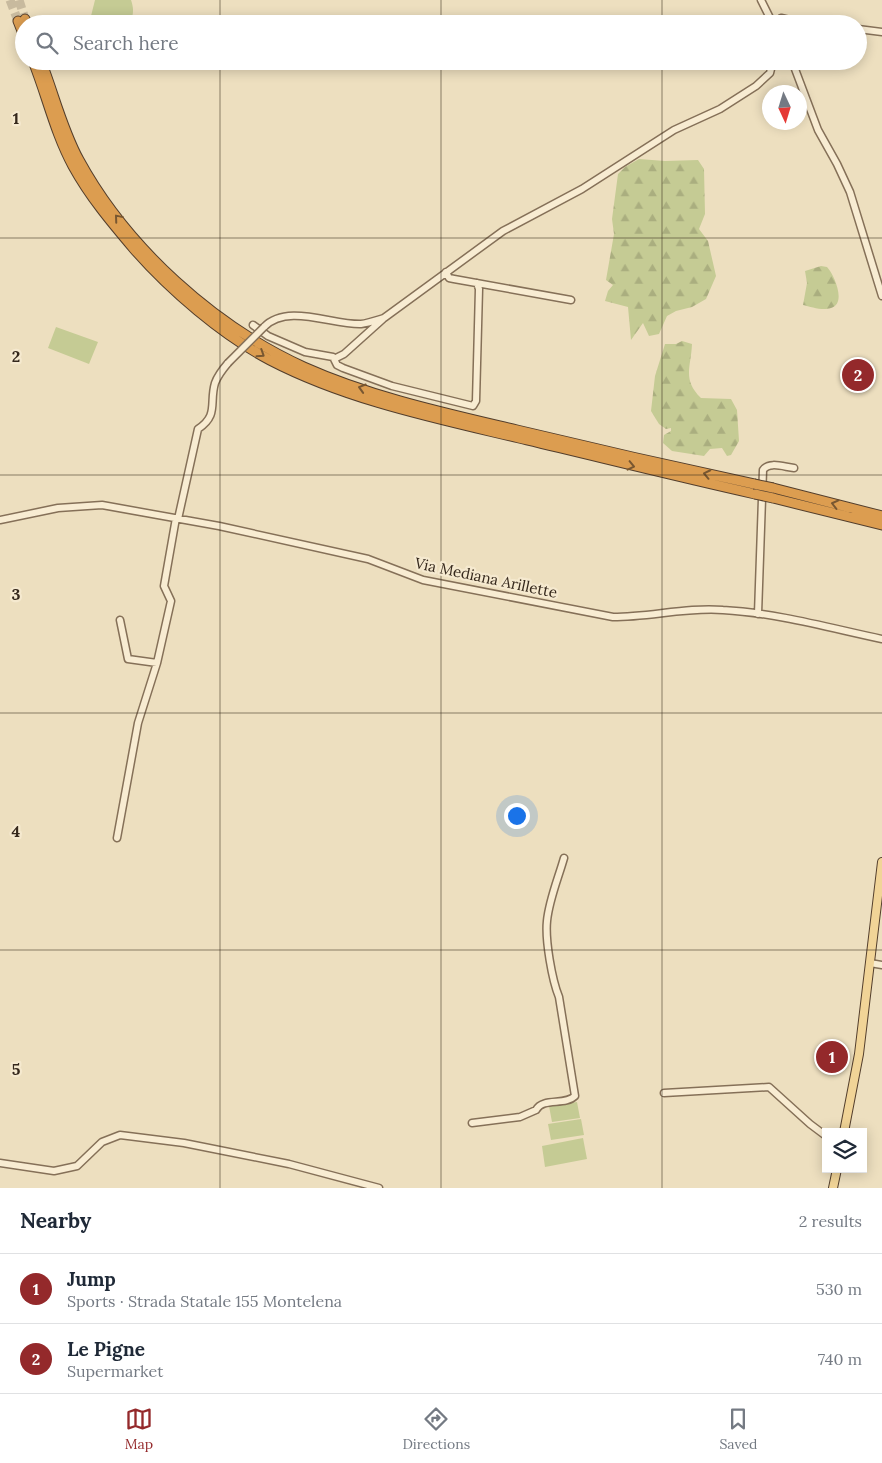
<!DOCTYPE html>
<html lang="en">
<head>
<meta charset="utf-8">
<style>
  :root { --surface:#fff; --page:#f6f6f7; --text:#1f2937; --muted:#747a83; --line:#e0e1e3; --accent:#94292b }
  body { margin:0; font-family:Lora,serif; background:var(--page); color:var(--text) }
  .controls { position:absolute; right:15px; bottom:15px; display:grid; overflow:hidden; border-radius:0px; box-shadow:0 2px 12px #0003 }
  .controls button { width:45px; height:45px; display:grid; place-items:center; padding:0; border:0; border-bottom:1px solid var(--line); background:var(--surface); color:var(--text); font:25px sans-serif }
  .compass { position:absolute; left:762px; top:85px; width:45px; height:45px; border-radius:50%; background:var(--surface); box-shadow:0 2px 12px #0003; rotate:176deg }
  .you { position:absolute; left:516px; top:815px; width:18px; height:18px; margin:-12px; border:4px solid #fff; border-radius:50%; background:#1a73e8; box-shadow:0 0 0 8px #1a73e833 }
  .badge { display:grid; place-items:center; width:32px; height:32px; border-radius:50%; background:var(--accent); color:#fff; font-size:16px; font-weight:700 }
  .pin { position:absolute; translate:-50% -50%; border:2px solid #fff; box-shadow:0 1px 5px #0006 }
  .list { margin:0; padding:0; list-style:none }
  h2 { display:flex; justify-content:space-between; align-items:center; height:65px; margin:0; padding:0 20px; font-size:21px }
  h2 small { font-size:16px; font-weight:400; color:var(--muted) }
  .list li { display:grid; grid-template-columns:32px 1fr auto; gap:15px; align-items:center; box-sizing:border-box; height:70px; padding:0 20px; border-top:1px solid var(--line) }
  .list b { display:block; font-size:19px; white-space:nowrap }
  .list p { margin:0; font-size:16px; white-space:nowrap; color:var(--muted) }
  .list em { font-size:16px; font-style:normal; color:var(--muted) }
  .icon { flex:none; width:28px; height:28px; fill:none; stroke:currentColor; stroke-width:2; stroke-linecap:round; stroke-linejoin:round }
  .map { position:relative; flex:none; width:882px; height:1188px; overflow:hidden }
  .search { position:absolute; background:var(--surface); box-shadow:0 2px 12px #0003; left:15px; right:15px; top:15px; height:55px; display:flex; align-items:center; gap:12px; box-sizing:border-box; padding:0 18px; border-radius:28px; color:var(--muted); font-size:19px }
  .sheet { height:205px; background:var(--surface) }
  nav { display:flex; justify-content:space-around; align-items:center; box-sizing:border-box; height:70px; border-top:1px solid var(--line); background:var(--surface); font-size:14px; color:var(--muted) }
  nav a { display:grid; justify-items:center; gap:2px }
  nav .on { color:var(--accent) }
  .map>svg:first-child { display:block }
</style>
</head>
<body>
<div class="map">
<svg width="882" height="1188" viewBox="0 0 882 1188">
  <defs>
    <pattern id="forest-firs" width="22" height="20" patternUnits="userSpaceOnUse" patternTransform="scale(1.25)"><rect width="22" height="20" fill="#c5cb94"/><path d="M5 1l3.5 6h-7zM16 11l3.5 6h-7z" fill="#aaae7f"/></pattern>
  </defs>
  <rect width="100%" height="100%" fill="#eddfbf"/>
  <path fill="url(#forest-firs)" d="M639,159L665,161L698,160L704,169L705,214L699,229L708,241L716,276L706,299L692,307L676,311L667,316L659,334L649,336L643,323L631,340L628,307L605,301L608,291L613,285L606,280L614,234L612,219L618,174L625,167Z
    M821,266L827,267C834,274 847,304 831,308C823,311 811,307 803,305L807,283L805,271Z
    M682,341L692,344C691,368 682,379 701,398L731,399L737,410L739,441L731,455L727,456L722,448L710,449L704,456L672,451L663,443L664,435L671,431V428L666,429L659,424L651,411L655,376L665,344H676Z"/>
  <path fill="#c5cb94" d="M95,0H131C134,9 134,15 129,24H93L91,16Z
    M56,327L98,342L89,364L48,348Z
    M577,1102L580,1118L552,1122L549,1106Z
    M581,1119L584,1135L551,1140L548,1124Z
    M583,1138L587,1159L545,1167L542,1146Z"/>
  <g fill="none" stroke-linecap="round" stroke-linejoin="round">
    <path stroke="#c8ba9e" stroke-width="9" stroke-dasharray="9 4.5" stroke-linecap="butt" d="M10,0L18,21
      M19,0L25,19"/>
    <g stroke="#857058" stroke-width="9">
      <path id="minor" d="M761,0L773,24
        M778,24L781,18L806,24
        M858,29L882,32
        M792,61L818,130L837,164L850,192L882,296
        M446,272L449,278L454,279L571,300
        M253,325L268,336L305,352L333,357L337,365L343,368L392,386L473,406L476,401L479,289L477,283
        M264,327C287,303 332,325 361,324C369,323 377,320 384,318L503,231L582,189L674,130L720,109L756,86L770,73L773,61
        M334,359L344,354L383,319
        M178,519L198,429C219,415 209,403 215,383C218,375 222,370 228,363
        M0,520L58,508L102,505L219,526L368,559L423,580L613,617C650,617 687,607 723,610C777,613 830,628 882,639
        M758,614L763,470C769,461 784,467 794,468
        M120,620L128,659L157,663L171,601L164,586L176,518
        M117,838L138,723L157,663
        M870,963L882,965
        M664,1093L769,1087L810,1124L826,1136
        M472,1123L520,1117L536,1110C543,1097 565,1106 575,1096L559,997C552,980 545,940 547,921C549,900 558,879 564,858
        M0,1163L54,1171L77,1166L102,1142L120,1135L184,1143L289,1164L379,1188"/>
    </g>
    <g stroke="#533e2c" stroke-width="10">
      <path id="major" d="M844,1132L859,1054L882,862
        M833,1188L837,1169"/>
    </g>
    <g stroke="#533e2c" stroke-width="11">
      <path id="highway" d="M25,19L27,24
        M18,21L24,36
        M33,61C47,96 55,133 73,166C90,197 112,223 134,249C170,290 222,335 270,360C349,401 440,419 527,440C603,458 679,477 755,494
        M41,61C54,94 62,129 79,160C127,248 214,326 304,367C371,397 445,413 517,430C596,449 675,467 754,484
        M773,488L882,516
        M773,498L882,525"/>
    </g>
    <use href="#minor" stroke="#f8ecd2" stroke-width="6"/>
    <use href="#major" stroke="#f1d497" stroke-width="8"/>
    <use href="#highway" stroke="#dc9d50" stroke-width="9"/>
    <g stroke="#857058" stroke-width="9" stroke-linecap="butt">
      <path id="minor-bridge" d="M228,363L264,327"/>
    </g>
    <g stroke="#533e2c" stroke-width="11" stroke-linecap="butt">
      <path id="highway-bridge" d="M754,484L773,488
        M755,494L773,498"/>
    </g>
    <use href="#minor-bridge" stroke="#f8ecd2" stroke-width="6"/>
    <use href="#highway-bridge" stroke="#dc9d50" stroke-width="9"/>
  </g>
  <defs><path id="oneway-chevron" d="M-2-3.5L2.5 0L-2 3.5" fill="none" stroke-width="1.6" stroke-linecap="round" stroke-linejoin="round" transform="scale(1.25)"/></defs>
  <g stroke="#785731">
    <use href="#oneway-chevron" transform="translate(118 218) rotate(-130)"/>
    <use href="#oneway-chevron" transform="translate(261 354) rotate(33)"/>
    <use href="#oneway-chevron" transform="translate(362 388) rotate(-163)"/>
    <use href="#oneway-chevron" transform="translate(631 466) rotate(13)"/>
    <use href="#oneway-chevron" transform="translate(707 474) rotate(-168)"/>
    <use href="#oneway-chevron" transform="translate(835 504) rotate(-166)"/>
  </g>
  <path fill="none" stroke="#35281c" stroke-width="1" stroke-opacity="0.55" d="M220,0V24M441,0V24M662,0V24M220,61V1188M441,61V1188M662,61V1188M0,238H882M0,475H882M0,713H882M0,950H882"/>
  <g text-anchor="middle" stroke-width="4.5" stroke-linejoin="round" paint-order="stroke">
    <g font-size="15" fill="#35281c" stroke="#f5e9cf">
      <text transform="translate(486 578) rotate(12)" y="5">Via Mediana Arillette</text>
    </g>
  </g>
  <g font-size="16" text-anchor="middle" font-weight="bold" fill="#35281c" stroke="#f5e9cf" stroke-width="4.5" stroke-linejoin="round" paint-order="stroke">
    <text x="16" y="124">1</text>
    <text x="16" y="362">2</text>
    <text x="16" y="600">3</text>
    <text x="16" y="837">4</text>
    <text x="16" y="1075">5</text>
  </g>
</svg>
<div class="controls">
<button><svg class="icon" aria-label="layers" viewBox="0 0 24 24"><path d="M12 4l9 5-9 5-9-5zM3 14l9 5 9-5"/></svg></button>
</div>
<svg class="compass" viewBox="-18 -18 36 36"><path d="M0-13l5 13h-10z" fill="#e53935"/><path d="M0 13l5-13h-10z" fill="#747a83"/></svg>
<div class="you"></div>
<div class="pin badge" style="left:832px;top:1057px">1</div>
<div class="pin badge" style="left:858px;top:375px">2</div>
<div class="search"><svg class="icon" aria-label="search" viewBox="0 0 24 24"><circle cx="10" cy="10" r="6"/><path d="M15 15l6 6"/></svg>Search here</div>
</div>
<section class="sheet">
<h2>Nearby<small>2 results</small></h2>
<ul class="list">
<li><span class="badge">1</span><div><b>Jump</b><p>Sports · Strada Statale 155 Montelena</p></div><em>530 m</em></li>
<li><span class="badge">2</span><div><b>Le Pigne</b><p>Supermarket</p></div><em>740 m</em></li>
</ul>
</section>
<nav>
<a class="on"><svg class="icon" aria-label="map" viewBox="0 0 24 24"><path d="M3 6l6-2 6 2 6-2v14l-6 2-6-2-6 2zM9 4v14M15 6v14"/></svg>Map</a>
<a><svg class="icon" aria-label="directions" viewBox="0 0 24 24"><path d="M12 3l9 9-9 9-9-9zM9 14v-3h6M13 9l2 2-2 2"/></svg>Directions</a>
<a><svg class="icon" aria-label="saved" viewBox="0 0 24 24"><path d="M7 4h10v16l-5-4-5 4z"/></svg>Saved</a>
</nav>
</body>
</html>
